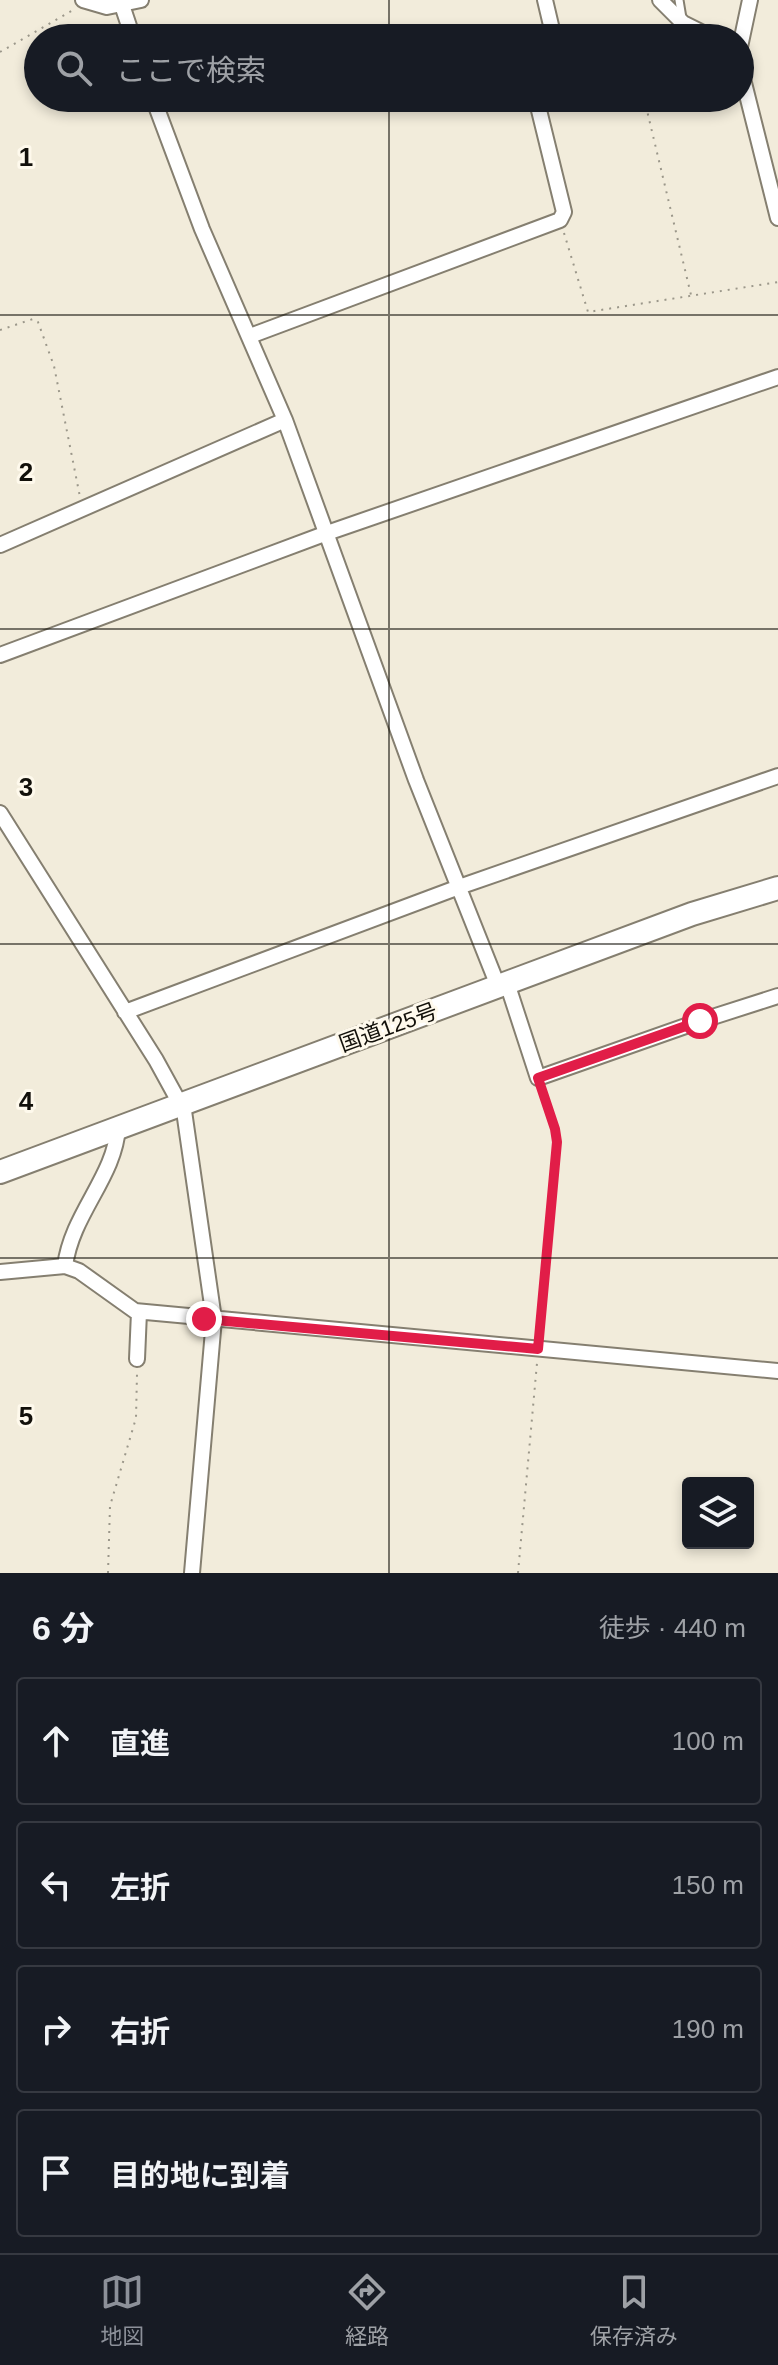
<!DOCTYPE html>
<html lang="ja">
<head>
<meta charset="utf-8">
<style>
  :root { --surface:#171b24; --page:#20242c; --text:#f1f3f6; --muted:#9ea1a6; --line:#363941; --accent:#8c9099 }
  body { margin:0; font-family:Helvetica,"Noto Sans JP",sans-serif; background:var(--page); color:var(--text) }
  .controls { position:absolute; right:24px; bottom:24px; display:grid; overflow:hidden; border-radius:8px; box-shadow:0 4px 12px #0003 }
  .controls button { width:72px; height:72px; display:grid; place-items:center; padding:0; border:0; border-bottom:2px solid var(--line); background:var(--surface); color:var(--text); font:40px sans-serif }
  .stop { position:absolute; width:24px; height:24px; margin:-18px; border:6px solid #e11d48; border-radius:50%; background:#fff }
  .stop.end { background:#e11d48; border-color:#fff; box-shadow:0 2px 8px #0008 }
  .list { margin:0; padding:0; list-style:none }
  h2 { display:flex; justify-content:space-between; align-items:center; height:104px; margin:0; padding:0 32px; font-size:34px }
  h2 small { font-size:26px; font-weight:400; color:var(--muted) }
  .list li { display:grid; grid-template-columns:52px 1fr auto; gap:24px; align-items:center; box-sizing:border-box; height:128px; margin:0 16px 16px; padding:0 16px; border:2px solid var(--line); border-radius:8px }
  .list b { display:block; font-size:30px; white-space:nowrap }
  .list em { font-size:26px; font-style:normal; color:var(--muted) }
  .icon { flex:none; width:44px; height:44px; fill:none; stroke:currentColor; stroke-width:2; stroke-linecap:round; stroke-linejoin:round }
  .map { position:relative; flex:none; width:778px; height:1573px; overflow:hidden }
  .search { position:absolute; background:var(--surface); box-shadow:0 4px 12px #0003; left:24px; right:24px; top:24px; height:88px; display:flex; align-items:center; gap:20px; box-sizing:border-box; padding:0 28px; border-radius:44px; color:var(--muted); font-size:30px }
  .sheet { height:680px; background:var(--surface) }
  nav { display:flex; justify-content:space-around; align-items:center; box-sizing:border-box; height:112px; border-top:2px solid var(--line); background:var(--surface); font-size:22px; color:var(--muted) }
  nav a { display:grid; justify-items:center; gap:4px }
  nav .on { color:var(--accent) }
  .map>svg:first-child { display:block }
</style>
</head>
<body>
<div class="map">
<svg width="778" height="1573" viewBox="0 0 778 1573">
  <rect width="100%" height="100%" fill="#f2ecdb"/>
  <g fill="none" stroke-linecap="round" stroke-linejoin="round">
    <g stroke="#857f70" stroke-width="11">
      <path id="service" d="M679,0L682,18"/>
    </g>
    <g stroke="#857f70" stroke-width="18">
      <path id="minor" d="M83,0L107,7L141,0
        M545,0L554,38
        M660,0L683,23L713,38
        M122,5L133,38
        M740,47L750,0
        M740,67L778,218
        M153,98L202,229L285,420L416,780L498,986
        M250,336L560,220L564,212L536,98
        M0,545L285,420
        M0,655L327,533L778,377
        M0,813L156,1060L184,1111L214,1319L192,1573
        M507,983L538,1078L700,1021L778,996
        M125,1012L459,887L778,776
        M65,1266C72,1213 115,1177 118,1127
        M0,1272L65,1266L79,1271L135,1311L778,1371
        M137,1359L139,1312"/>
    </g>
    <g stroke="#857f70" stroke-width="26">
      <path id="trunk" d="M0,1172L692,914L778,888"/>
    </g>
    <path stroke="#9b978a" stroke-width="2" stroke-dasharray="2 6" stroke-linecap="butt" d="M0,52L75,9
      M644,98L691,295
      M564,233L588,312L778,282
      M0,330L33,319L38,322L54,366L80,497
      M539,1337L557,1142L542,1090
      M108,1573L110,1506L136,1418L137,1374
      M518,1573L537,1363"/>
    <use href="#service" stroke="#fff" stroke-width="7"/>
    <use href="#minor" stroke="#fff" stroke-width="14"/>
    <use href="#trunk" stroke="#fff" stroke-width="22"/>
  </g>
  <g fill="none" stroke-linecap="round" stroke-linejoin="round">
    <path stroke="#e11d48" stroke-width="10" d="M204,1319L538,1349L557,1142L555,1129L538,1078L700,1021"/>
  </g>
  <path fill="none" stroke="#12100a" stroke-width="2" stroke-opacity="0.55" d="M389,0V38M389,98V1573M0,315H778M0,629H778M0,944H778M0,1258H778"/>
  <g text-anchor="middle" stroke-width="6" stroke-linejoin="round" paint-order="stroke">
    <g font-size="22" fill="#12100a" stroke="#fef9ec">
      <text transform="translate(388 1027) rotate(-20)" y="8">国道125号</text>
    </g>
  </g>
  <g font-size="26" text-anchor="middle" font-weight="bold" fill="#12100a" stroke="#fef9ec" stroke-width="6" stroke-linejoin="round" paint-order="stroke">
    <text x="26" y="166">1</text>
    <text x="26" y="481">2</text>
    <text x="26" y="796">3</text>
    <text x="26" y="1110">4</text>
    <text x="26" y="1425">5</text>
  </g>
</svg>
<div class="controls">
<button><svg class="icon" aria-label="layers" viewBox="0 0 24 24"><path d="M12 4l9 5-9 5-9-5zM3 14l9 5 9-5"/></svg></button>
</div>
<div class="stop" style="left:700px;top:1021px"></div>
<div class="stop end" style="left:204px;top:1319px"></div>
<div class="search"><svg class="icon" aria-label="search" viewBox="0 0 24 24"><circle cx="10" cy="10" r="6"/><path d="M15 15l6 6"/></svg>ここで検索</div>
</div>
<section class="sheet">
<h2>6 分<small>徒歩 · 440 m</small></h2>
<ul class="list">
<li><svg class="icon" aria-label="ahead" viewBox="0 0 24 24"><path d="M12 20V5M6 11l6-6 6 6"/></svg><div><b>直進</b></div><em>100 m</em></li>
<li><svg class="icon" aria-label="left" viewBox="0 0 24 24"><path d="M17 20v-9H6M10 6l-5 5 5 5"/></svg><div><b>左折</b></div><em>150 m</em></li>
<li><svg class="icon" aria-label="right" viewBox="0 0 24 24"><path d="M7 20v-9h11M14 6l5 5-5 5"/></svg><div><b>右折</b></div><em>190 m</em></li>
<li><svg class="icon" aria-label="arrive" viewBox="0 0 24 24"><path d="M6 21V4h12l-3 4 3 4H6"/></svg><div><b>目的地に到着</b></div></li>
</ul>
</section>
<nav>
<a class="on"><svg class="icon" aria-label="map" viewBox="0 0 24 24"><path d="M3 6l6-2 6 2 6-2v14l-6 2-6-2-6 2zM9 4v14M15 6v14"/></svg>地図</a>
<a><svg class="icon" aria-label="directions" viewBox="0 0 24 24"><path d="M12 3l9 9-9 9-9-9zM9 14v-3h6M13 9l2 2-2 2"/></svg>経路</a>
<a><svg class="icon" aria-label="saved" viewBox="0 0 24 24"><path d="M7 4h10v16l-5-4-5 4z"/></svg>保存済み</a>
</nav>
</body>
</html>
